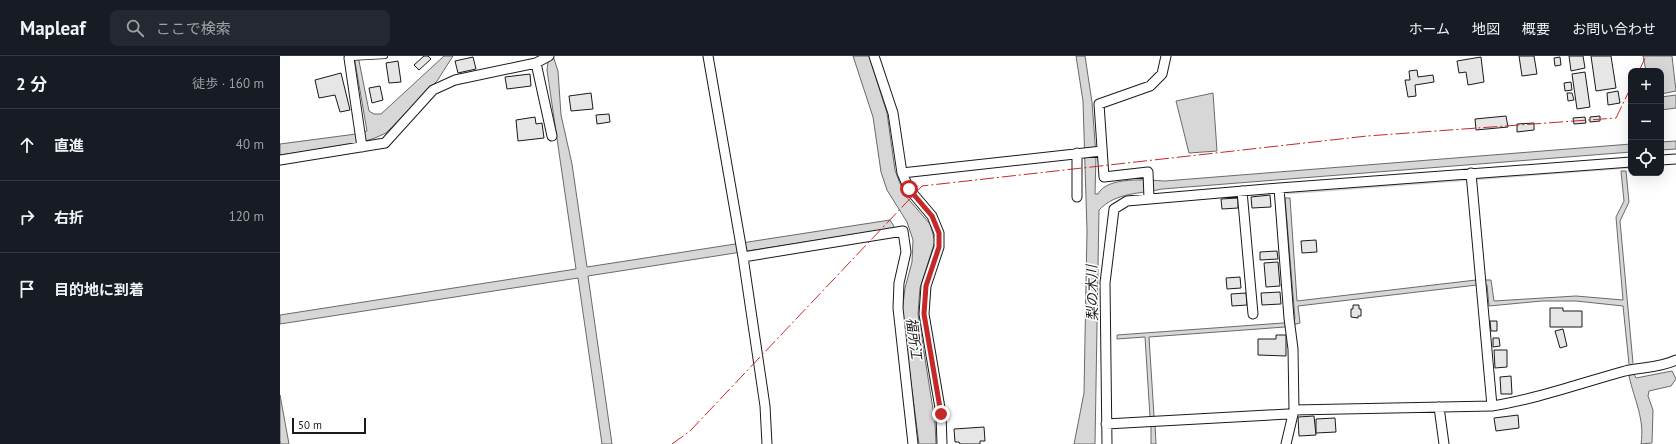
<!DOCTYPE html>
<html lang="ja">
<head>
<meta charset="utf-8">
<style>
  :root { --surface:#171b24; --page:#242831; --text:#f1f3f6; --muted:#9ea1a6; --line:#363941 }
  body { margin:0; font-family:"PT Sans","Noto Sans JP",sans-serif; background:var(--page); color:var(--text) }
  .controls { position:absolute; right:12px; top:12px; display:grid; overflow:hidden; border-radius:8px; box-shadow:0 4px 16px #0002 }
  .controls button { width:36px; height:36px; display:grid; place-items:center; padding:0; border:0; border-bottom:1px solid var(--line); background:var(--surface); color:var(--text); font:20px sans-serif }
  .scale { position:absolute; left:12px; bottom:10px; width:74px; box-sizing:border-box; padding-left:4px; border:2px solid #1a1a1a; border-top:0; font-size:11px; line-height:14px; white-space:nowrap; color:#1a1a1a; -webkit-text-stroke:3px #fff; paint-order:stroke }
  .stop { position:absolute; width:12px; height:12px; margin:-9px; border:3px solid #c62828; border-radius:50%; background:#fff }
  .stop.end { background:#c62828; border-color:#fff; box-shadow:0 1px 4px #0008 }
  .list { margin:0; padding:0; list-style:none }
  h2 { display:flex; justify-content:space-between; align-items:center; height:52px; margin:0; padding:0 16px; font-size:17px }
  h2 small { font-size:13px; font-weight:400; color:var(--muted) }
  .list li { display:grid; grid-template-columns:26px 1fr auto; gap:12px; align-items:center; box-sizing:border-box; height:72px; padding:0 16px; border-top:1px solid var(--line) }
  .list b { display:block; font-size:15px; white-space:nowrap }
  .list em { font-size:13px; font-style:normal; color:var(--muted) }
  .icon { flex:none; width:22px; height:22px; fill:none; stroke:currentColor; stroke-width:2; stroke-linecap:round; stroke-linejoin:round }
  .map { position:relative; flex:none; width:1396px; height:388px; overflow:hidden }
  header { display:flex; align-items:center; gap:24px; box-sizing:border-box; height:56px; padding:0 20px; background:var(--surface); border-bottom:1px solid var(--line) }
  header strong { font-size:19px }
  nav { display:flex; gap:22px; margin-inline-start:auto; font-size:14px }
  .search { width:280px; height:36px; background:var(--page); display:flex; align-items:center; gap:10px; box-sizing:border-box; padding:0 14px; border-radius:8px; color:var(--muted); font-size:15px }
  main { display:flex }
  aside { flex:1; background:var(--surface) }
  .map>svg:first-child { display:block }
</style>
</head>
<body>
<header>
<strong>Mapleaf</strong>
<div class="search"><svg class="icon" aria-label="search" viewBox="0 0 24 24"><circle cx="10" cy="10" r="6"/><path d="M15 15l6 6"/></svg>ここで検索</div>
<nav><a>ホーム</a><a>地図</a><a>概要</a><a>お問い合わせ</a></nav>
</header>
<main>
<aside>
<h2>2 分<small>徒歩 · 160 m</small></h2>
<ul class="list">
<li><svg class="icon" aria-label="ahead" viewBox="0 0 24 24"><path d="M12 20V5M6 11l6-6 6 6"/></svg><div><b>直進</b></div><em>40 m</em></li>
<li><svg class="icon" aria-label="right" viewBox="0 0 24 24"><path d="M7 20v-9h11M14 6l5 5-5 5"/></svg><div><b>右折</b></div><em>120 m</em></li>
<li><svg class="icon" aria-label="arrive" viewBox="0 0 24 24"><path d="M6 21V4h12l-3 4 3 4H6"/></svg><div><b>目的地に到着</b></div></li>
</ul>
</aside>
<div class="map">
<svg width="1396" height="388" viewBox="0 0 1396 388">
  <rect width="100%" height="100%" fill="#fff"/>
  <path fill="#d7d7d7" stroke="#6a6a6a" d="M74,0H78L89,55L94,58H101L164,0H173L157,25L106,77C78,92 32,94 0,99V88L76,78L87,75Z
    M267,0H273L278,15L281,59L292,108L307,211L610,164L615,172L308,220L332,388H322L298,222L0,268V259L296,213L267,14L268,6Z
    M573,0H589L607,57L615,114L624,138L650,168L655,185L640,232L638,258L655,366L656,388H639L622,257L625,232L632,206L633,184L627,166L607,134L601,116L593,61Z
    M796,0H805L812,46L816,100L815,138H818C827,120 868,124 885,125L1351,88V96L882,133C860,138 836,136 819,154L815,388H794L804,337L807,175L803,45Z
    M1363,0H1392L1396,35L1381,38V15H1366Z
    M933,37L937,95L909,97L896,45Z
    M1396,39V52L1381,54V41Z
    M1396,85V93L1381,94V86Z
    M1341,115H1346L1349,146L1340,165L1353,307L1349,308L1343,250L1296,245H1262L1209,250L1207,229H1205L1204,224H1211L1214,245L1296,240L1343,244L1336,161L1344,145Z
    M1005,142H1010L1017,245L1196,224L1197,229L1018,250L1020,267L1005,271L869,281L874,360L870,361L865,281L837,283V279L1003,267L1015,263Z
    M1392,315L1396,323L1391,330L1369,335L1368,340L1373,354L1372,387L1361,388C1365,363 1354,343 1349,320L1354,318L1356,322Z
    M0,339L9,388H1L0,385Z
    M871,369H875L876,388H871Z"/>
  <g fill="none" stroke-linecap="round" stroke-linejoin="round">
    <path stroke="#d7d7d7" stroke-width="3" d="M1007,137L1351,111
      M1351,307L1352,319"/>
  </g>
  <path fill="#e6e6e6" stroke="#1a1a1a" d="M144,0H148L151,3L139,14L134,9Z
    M1239,0H1254L1257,18L1242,20Z
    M1289,0H1303L1305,12L1291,15Z
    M1311,0H1331L1336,32L1316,35Z
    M193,1L196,13L178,17L175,5Z
    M1201,1L1204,26L1188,29L1186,16L1179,17L1177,5Z
    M1280,1L1281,9L1275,10L1274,2Z
    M118,5L121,26L109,27L106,7Z
    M1137,14L1138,21L1153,19L1154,26L1135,29L1136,40L1128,41L1125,24H1130L1129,15Z
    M1305,16L1310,51L1297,53L1292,18Z
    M61,17L70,54L60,56L55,39L39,42L35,24Z
    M250,18L251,30L227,33L225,21Z
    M1291,26L1292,34L1285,35L1284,27Z
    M100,30L103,44L92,47L89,32Z
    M1338,35L1340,47L1328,49L1327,37Z
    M311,37L313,53L291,55L289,40Z
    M1287,37H1292L1294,44L1288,45Z
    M329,58L330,66L317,68L316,59Z
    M1226,60L1228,71L1196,74L1195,63Z
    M1320,60V65L1310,66V61Z
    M255,61L256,68L262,67L264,82L238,85L236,64Z
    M1305,61L1306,67L1294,68L1293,62Z
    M1254,67V74L1237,76V68Z
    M990,139L991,151L972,152L971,141Z
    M958,142V152L942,153L941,143Z
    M1036,184L1037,196L1022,197L1021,185Z
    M997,195L998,203L980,204V196Z
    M998,206L1000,230L986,231L984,207Z
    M960,221L961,232L947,233L946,222Z
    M1000,236L1001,248L982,249L981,237Z
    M966,237L967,249L952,250L951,238Z
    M1073,249H1079V253H1081V260H1078V262L1071,261V253H1073Z
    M1270,252H1283V255H1302V271H1270Z
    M1210,265H1217V275H1211Z
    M1283,273L1287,290L1280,292L1275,275Z
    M996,279H1006V300L978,299V283H996Z
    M1213,282H1219L1220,290L1213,291Z
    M1214,294H1227V311L1215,312Z
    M1231,320L1232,338H1221L1220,321Z
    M1238,359L1239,372L1216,375L1214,362Z
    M1034,360L1036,379L1019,380L1018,361Z
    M1055,362L1056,376L1036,377V363Z
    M704,371L705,385H700V388H680L679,386H675L674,373Z"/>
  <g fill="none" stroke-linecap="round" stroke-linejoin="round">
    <g stroke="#1a1a1a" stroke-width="6">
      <path id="lane" d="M69,2L105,0"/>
    </g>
    <g stroke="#1a1a1a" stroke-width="11">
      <path id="street" d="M428,0L463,201L485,350L487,388
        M594,0L613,57L622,117L629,133L652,160L659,177V191L646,230L644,258L661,358L662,388
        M69,2L82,91
        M256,7L272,80
        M0,104L105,87L153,34L175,24L256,7L269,0
        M1381,104L1396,103
        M622,117L822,95
        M1191,117L1212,350
        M999,132L1009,262L1013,293L1014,354L1006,388
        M962,135L973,258
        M797,141V97
        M869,143L868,116L824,121L819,48L870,30L882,18L886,0
        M463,201L623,175L626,196L619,227L618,252L633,388
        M1159,351L1164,388
        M1014,354L1212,350C1257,343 1301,327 1345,315C1362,311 1380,312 1396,304
        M826,368L1008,358L1012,361
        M827,388L825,227L834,153L847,145L999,132L1351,106"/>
    </g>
    <use href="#lane" stroke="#fff" stroke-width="4.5"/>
    <use href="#street" stroke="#fff" stroke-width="9"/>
    <path stroke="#c62828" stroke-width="1" stroke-dasharray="14 3 2 3" stroke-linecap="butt" d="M1359,15L1366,0
      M392,388L410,375L642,130L1087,80L1336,62L1351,31"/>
  </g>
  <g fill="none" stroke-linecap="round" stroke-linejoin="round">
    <path stroke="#c62828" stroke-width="5" d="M629,133L652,160L659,177V191L646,230L644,258L661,358"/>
  </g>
  <g text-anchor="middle" stroke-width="3" stroke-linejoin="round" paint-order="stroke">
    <g font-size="14" font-style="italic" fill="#1a1a1a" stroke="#fff">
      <text transform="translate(812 237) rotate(-91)" y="5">梨の木川</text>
      <text transform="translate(634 282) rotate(82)" y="5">福所江</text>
    </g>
  </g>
</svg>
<div class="controls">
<button>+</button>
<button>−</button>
<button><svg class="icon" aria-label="locate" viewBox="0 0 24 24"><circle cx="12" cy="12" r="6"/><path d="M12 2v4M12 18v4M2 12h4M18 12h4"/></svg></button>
</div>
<div class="scale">50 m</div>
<div class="stop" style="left:629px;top:133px"></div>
<div class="stop end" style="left:661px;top:358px"></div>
</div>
</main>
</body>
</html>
